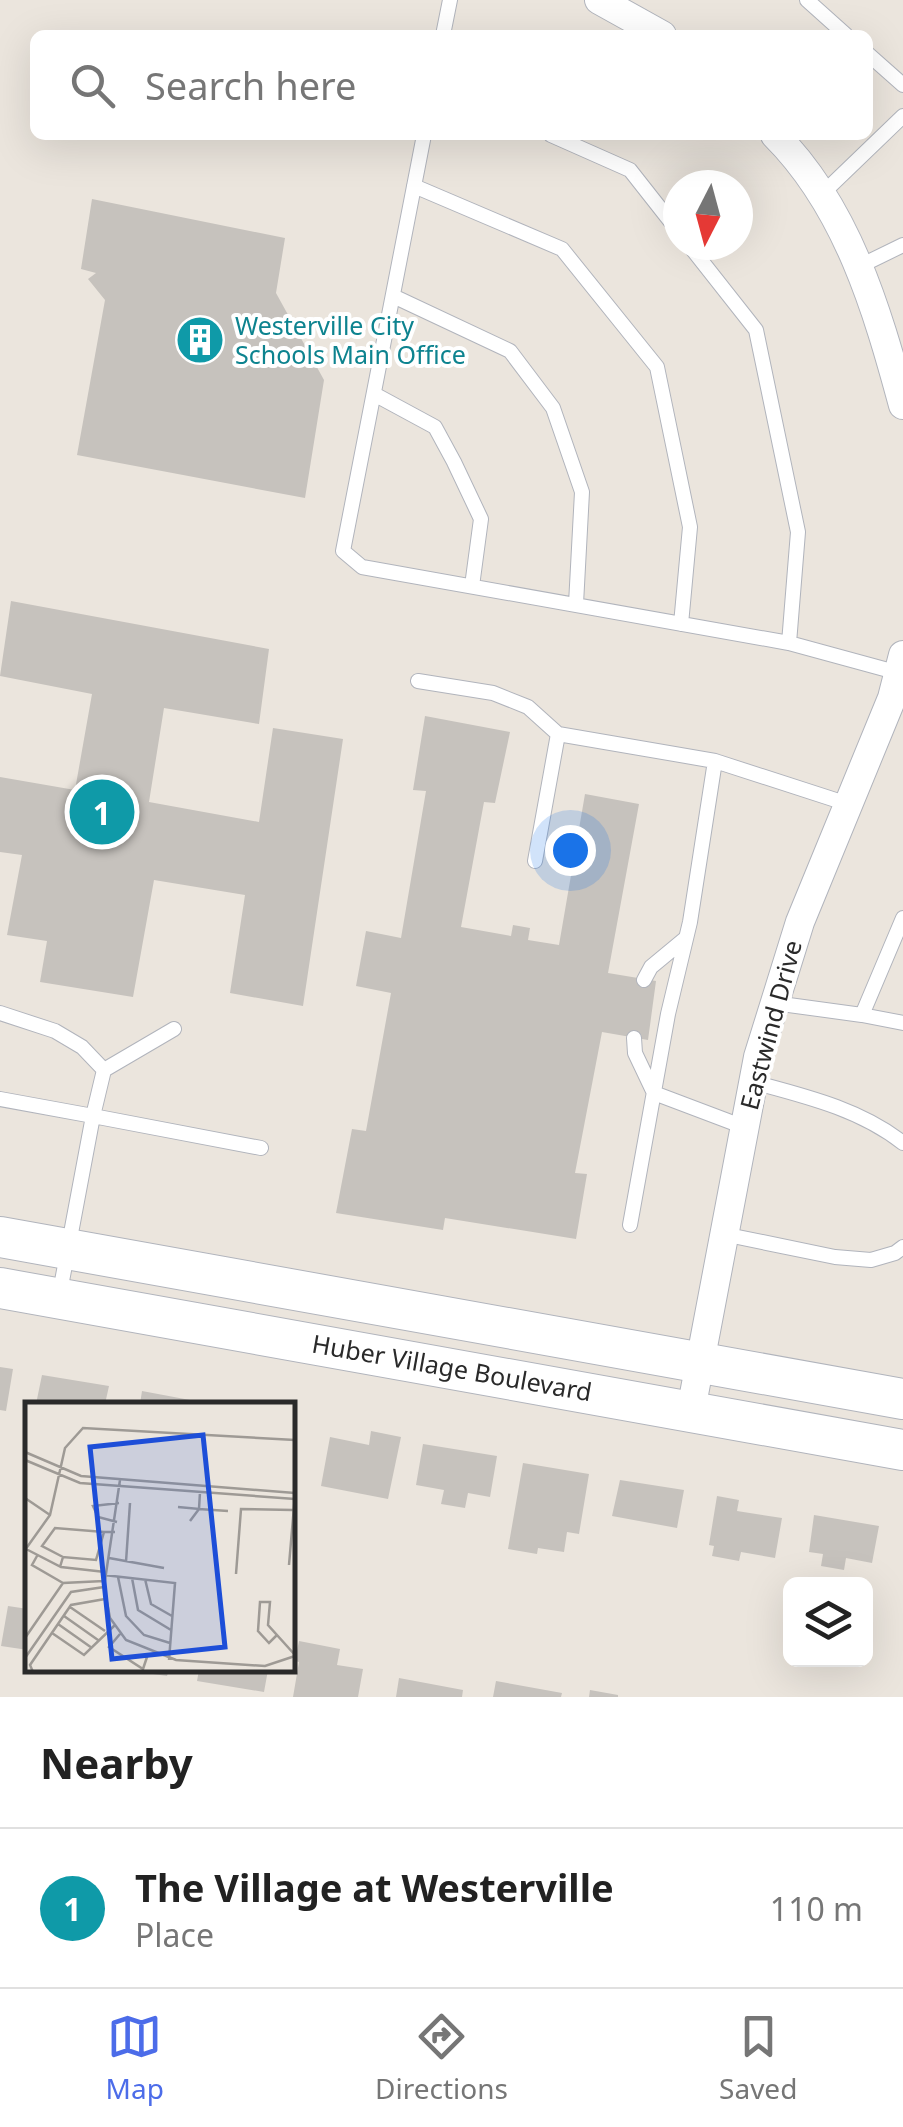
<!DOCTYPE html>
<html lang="en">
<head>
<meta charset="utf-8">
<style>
  :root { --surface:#fff; --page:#f6f6f6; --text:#222; --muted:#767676; --line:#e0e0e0; --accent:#4c6ce9 }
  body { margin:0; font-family:"Noto Sans",sans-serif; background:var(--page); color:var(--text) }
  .controls { position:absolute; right:30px; bottom:30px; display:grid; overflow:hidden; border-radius:15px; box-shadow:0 10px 40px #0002 }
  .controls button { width:90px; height:90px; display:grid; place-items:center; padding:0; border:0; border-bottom:2px solid var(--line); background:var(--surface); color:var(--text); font:50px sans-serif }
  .compass { position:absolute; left:663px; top:170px; width:90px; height:90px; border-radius:50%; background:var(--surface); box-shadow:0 10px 40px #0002; rotate:186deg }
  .you { position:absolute; left:570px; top:850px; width:35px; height:35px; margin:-25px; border:8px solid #fff; border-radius:50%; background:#1a73e8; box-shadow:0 0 0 15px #1a73e833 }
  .badge { display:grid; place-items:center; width:65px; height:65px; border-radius:50%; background:var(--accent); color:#fff; font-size:32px; font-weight:700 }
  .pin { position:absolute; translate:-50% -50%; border:5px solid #fff; box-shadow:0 2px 10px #0006 }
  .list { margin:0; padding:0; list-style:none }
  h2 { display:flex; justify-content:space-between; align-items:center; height:130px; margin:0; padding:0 40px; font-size:42px }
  h2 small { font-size:32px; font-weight:400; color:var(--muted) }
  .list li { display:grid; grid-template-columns:65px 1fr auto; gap:30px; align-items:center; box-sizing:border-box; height:160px; padding:0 40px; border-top:2px solid var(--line) }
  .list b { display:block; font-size:38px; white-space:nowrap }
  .list p { margin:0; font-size:32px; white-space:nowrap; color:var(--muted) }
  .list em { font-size:32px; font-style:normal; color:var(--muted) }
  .icon { flex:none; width:55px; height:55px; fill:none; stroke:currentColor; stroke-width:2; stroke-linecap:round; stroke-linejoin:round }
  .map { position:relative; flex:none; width:903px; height:1697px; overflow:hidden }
  .search { position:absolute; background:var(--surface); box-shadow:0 10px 40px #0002; left:30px; right:30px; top:30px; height:110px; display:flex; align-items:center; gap:25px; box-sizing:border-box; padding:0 35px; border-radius:15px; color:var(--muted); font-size:38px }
  .sheet { height:290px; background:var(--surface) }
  nav { display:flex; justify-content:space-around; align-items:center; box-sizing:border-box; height:140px; border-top:2px solid var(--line); background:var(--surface); font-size:28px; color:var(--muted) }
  nav a { display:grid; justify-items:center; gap:5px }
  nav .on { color:var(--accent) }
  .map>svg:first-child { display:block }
</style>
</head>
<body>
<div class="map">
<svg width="903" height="1697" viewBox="0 0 903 1697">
  <rect width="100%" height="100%" fill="#ebe5dd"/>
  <path fill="#c6c2bd" d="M92,199L285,238L276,293L324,380L305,498L77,455L105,300L88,279L96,273L81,269Z
    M11,601L269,649L259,724L164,708L149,802L259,822L273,728L343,739L303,1006L230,993L245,895L154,880L133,997L40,982L47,941L7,935L22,855L0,852V777L75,790L92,694L0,676Z
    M425,716L510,732L495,803L484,802L461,927L511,936L513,925L530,928L528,940L559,945L585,794L639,804L608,973L656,981L648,1040L602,1032L575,1173L587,1174L576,1239L445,1218L443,1230L336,1213L352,1129L366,1131L391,993L356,986L366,931L401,938L426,791L413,790Z
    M0,1367L13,1369L6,1411L0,1410Z
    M42,1375L109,1386L105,1404H36Z
    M142,1391L206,1403L205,1404H140Z
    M371,1431L401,1437L388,1499L321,1486L330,1437L369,1445Z
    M423,1444L497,1456L490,1497L468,1493L465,1508L441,1504L444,1490L416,1485Z
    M523,1463L589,1474L579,1534L567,1532L564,1552L538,1548L537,1554L508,1549Z
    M620,1480L684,1490L677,1528L612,1516Z
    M717,1496L739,1500L737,1511L782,1518L775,1558L741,1552L739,1561L712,1556L714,1546L709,1545Z
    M814,1515L879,1526L872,1563L846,1558L844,1570L821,1566L823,1554L809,1552Z
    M8,1606L28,1609V1650L1,1646Z
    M299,1641L340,1649L337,1665L363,1669L358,1697H293L299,1662L295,1661Z
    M140,1670H169L167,1676L139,1672Z
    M199,1670H268L264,1692L197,1681Z
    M399,1678L463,1690L462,1697H396Z
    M496,1681L562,1693L561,1697H493Z
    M590,1690L618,1695V1697H589Z"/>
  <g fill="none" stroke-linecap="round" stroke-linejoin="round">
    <g stroke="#b1b4bc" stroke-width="16">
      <path id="lane" d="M807,0L846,35
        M443,35L450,0
        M868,54L903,85
        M424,135L343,551L362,567L789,643L899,673
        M551,135L630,170L678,231
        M414,186L562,249L657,367L690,527L681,624
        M822,194L903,116
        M689,245L756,330L798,532L789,643
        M858,267L903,245
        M393,296L510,351L553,408L582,492L576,604
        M374,394L435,427L454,462L481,519L472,586
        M418,681L493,693L528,707L558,734L715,761L848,804
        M535,861L558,734
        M644,980L651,967L686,938
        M774,1003L862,1015L903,918
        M0,1013L55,1031L82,1047L104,1070
        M862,1015L903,1023
        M634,1038L635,1053L654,1093L744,1127
        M753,1082C805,1096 860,1109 903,1143
        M0,1099L93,1116L104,1070L174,1029
        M630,1225L668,1014L690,922L715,761
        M723,1234L835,1257L871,1260L895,1253L903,1247
        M59,1297L93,1116L261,1148"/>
    </g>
    <g stroke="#b1b4bc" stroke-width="30">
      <path id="street" d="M599,0L662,35
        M775,135C847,207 877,309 903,405
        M691,1410L758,1057L800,922L892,698L903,655"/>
    </g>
    <g stroke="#b1b4bc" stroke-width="42">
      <path id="secondary" d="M0,1237L903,1399
        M0,1288L903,1450"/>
    </g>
    <use href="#lane" stroke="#fff" stroke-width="14"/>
    <use href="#street" stroke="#fff" stroke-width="28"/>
    <use href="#secondary" stroke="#fff" stroke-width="40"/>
  </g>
  <defs>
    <g id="building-disc" transform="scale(2.5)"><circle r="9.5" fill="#0f9aa8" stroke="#fff"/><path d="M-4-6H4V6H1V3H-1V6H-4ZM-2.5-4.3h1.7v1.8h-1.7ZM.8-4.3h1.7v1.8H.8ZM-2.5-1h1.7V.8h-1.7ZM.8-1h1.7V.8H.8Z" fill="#fff"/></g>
  </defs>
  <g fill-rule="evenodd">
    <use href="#building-disc" x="200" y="340"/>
  </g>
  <g text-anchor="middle" stroke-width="8" stroke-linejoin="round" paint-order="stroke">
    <g font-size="25" fill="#0d838f" stroke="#fff" text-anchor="start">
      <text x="235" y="335">Westerville City<tspan x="235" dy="29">Schools Main Office</tspan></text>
    </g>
    <g font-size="25" fill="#2a2a2a" stroke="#fff">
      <text transform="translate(771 1025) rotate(-75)" y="9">Eastwind Drive</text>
      <text transform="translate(452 1368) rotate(10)" y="9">Huber Village Boulevard</text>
    </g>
  </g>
  <g transform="translate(25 1402)">
    <rect width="270" height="270" fill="#ebe5dd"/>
    <path fill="none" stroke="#9e9a95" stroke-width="2.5" d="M0,50L56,74L270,91M0,58L55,81L270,97M95,78L79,185L85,216L101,238L151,258L240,264L270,254M0,96L25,113M153,105L174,107L175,90M165,119L174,107L203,109M92,120L73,115L68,104L94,101M1,147L36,165L80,170M0,148L25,113L40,46L58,26L270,38M12,154L7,163L38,181M38,155L17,144L30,126L79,130M84,156L139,166M101,160L105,101M264,163L270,93M35,165L38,155L71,158L79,130H90M211,172L216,107L268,108M79,173L150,181L144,258M93,175L101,214L119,233L145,241M107,176L113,208L146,228M120,177L126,202L147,214M45,205L80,229M39,214L73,238M33,222L67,246M27,231L59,253L90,223M95,232L84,245L118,267L123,252M252,233L244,241L233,229L235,200H245L243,223L270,253M0,236L38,181L79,179M0,256L46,190L79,185M8,270L5,263L46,203L80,197"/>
    <path fill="#1d4ed8" fill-opacity="0.15" stroke="#1d4ed8" stroke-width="5" d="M178,33L200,245L87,257L65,45Z"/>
    <rect width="270" height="270" fill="none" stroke="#2a2a2a" stroke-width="5"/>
  </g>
</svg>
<div class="controls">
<button><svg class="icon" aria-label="layers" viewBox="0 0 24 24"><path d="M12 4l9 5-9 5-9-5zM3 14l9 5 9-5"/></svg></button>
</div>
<svg class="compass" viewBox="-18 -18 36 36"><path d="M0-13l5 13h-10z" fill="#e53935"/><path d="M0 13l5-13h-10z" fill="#767676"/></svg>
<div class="you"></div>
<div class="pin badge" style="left:102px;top:812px;background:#0f9aa8">1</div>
<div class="search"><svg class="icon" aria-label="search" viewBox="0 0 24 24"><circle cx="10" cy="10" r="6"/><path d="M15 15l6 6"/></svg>Search here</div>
</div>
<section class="sheet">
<h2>Nearby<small></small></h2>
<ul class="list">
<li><span class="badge" style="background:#0f9aa8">1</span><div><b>The Village at Westerville</b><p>Place</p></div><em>110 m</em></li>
</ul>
</section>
<nav>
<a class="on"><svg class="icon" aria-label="map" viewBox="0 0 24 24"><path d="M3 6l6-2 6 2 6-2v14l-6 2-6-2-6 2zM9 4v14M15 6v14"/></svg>Map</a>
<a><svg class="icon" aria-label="directions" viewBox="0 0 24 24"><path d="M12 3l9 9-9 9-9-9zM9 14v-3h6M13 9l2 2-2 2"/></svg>Directions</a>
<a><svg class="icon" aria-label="saved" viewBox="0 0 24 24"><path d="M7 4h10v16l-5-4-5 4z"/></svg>Saved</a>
</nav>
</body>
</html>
